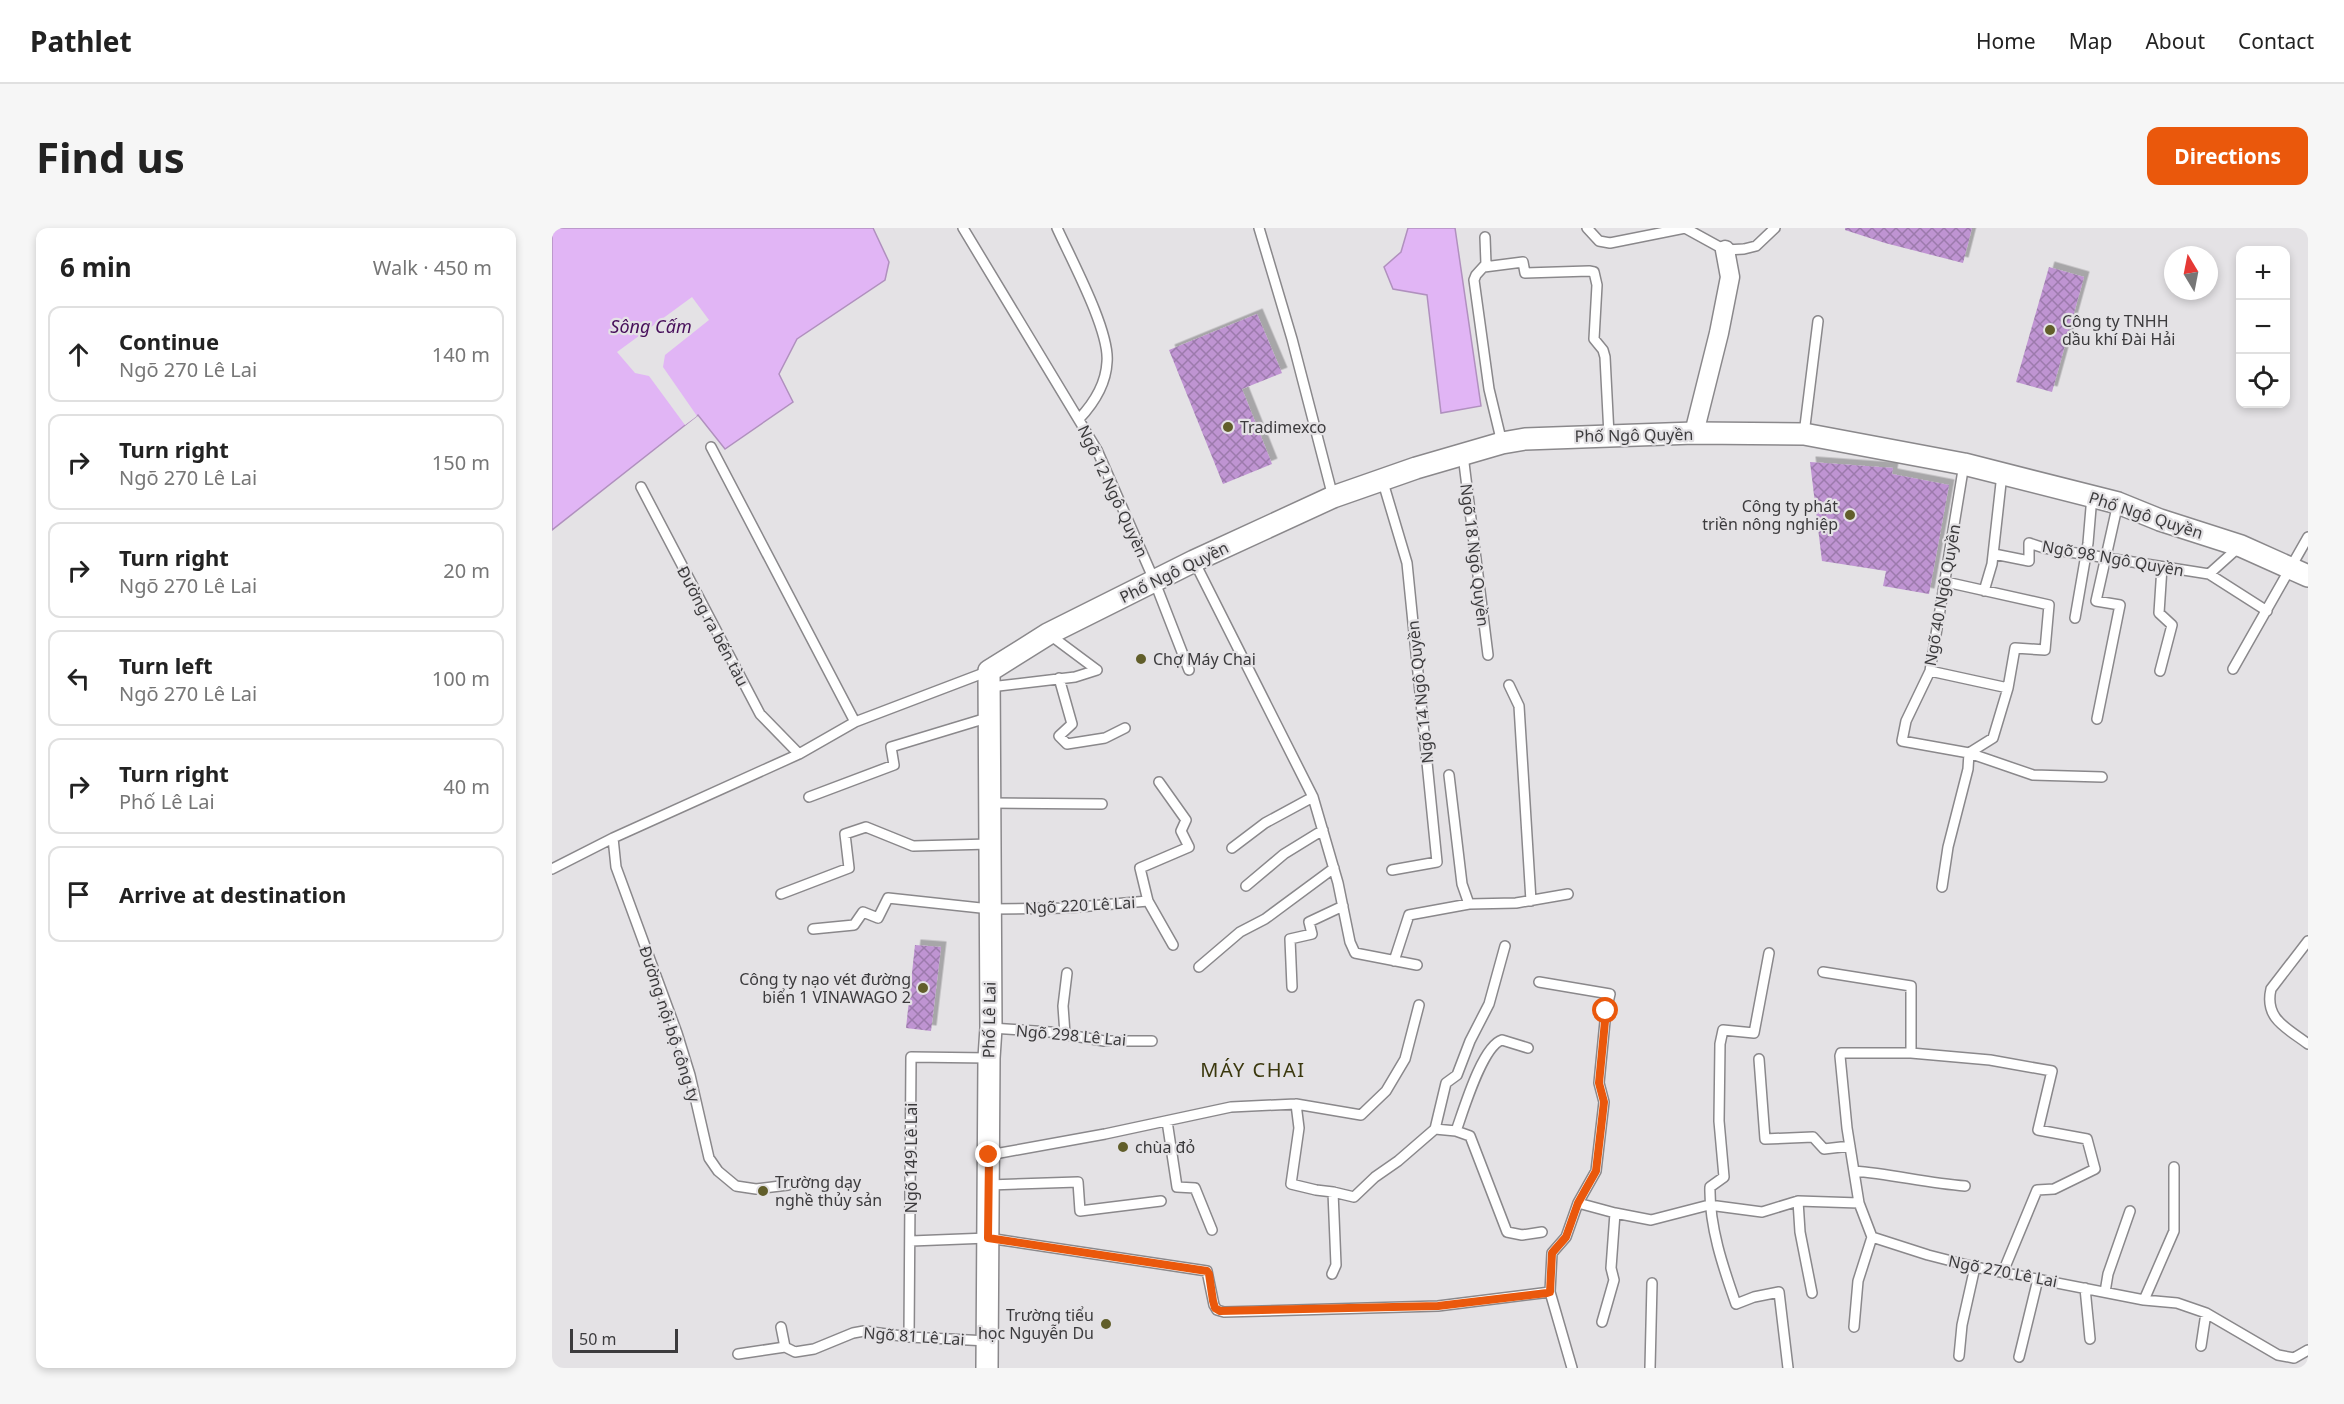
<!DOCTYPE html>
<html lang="en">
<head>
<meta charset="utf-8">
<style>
  :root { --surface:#fff; --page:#f6f6f6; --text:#222; --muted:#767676; --line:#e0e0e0; --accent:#ea580c }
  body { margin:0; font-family:"Noto Sans",sans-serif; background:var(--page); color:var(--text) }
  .controls { position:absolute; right:18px; top:18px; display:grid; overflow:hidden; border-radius:12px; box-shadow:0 3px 9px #0003 }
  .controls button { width:54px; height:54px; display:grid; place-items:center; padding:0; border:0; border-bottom:2px solid var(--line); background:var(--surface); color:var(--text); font:30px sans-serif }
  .compass { position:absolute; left:1612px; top:18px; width:54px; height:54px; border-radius:50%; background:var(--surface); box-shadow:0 3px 9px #0003; rotate:350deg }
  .scale { position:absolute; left:18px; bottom:15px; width:108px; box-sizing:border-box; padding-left:6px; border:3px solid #3c3b3d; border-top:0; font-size:16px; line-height:21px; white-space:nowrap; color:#3c3b3d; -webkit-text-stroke:4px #e4e2e5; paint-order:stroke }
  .stop { position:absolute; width:18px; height:18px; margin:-14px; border:4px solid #ea580c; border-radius:50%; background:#fff }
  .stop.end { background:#ea580c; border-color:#fff; box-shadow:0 2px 6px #0008 }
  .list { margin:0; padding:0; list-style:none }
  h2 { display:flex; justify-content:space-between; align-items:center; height:78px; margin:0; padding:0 24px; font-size:26px }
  h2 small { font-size:20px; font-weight:400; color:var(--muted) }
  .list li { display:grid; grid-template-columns:39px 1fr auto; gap:18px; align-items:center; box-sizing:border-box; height:96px; margin:0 12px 12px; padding:0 12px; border:2px solid var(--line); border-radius:12px }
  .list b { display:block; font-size:22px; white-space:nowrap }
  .list p { margin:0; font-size:20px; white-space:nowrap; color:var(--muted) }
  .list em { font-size:20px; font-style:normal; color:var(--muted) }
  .icon { flex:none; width:33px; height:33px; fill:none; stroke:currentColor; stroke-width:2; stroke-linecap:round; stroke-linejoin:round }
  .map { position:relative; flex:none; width:1756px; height:1140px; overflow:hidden; border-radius:12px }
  header { display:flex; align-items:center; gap:36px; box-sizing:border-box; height:84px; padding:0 30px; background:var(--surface); border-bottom:2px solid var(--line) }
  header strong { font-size:28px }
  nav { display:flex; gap:33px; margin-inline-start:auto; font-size:21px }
  .intro { display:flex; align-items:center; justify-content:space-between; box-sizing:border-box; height:144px; padding:0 36px }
  h1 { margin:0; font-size:42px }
  .button { padding:15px 27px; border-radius:12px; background:var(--accent); color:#fff; font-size:21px; font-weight:700 }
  main { display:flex; gap:36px; padding:0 36px }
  aside { flex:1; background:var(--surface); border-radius:12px; box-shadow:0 3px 9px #0003 }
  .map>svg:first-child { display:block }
</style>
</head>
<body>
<header>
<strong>Pathlet</strong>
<nav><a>Home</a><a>Map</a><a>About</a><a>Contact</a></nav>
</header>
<div class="intro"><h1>Find us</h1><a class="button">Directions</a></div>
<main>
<aside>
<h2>6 min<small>Walk · 450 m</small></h2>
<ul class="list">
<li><svg class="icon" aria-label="ahead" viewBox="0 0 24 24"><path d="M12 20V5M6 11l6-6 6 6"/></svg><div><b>Continue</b><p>Ngõ 270 Lê Lai</p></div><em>140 m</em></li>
<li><svg class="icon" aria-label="right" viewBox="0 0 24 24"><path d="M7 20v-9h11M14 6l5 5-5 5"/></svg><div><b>Turn right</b><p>Ngõ 270 Lê Lai</p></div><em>150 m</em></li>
<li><svg class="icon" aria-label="right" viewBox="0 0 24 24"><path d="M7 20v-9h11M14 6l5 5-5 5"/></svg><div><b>Turn right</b><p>Ngõ 270 Lê Lai</p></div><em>20 m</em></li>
<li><svg class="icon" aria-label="left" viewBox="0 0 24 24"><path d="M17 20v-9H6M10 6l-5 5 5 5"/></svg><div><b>Turn left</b><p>Ngõ 270 Lê Lai</p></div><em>100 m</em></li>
<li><svg class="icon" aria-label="right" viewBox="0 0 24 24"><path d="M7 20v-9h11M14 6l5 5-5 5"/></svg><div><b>Turn right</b><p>Phố Lê Lai</p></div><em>40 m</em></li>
<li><svg class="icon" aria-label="arrive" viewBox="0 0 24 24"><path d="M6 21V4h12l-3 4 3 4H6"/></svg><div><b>Arrive at destination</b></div></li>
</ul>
</aside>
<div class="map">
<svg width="1756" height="1140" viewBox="0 0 1756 1140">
  <defs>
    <pattern id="building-cross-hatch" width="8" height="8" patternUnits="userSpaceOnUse" patternTransform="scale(1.5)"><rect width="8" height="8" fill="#bf94d2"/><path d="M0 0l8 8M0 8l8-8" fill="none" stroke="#9c7aac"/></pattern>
    <filter id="shadow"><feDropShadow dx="5.5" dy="-5.5" stdDeviation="0" flood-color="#0004"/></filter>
  </defs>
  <rect width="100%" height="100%" fill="#e4e2e5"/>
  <path fill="#e1b5f5" stroke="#b090be" stroke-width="1.5" d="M0,0H321L337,34L333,52L245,111L227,146L241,174L173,221L146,187L0,302Z
    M856,0H903L929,178L889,185L875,67L841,61L832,39L849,24Z"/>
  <path fill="#e4e2e5" d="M140,69L157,92L113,127L111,139L145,188L133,197L97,148L83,145L65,124Z"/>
  <path fill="url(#building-cross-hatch)" filter="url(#shadow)" d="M1293,0H1420L1411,35L1333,15L1293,2Z
    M1497,39L1532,49L1500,164L1464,154Z
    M705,86L730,145L690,161L720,236L671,256L617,122Z
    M1258,234L1341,240L1340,246L1397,257L1377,366L1331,358L1334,343L1270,333Z
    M363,717L389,719L379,803L354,800Z"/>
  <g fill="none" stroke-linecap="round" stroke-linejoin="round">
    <g stroke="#8a888b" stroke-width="12">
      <path id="service" d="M411,0L545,222L602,352L637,442
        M505,0C519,31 558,103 555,134C554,156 542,175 527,191
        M707,0L740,111L781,269
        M1035,0L1047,13L1058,15L1133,0L1173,22L1192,21L1204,18L1223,0
        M933,9L934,36L924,47L922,52L937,161L950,215
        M932,39L971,34L973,45L1037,43L1042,44L1045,57L1042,111L1051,122L1053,129L1057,207
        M1252,206L1266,93
        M159,219L303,494
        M911,227L936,427
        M830,251L855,335L885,634L840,642
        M89,259L208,486L247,526
        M1442,326L1477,333V315L1492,320L1657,346L1687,319
        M642,333L761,569L786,655L798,714L803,725L865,737
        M1657,346L1715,383
        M1394,354L1497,377L1493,422L1463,420L1456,460
        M1432,363L1440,336L1450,246
        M1523,390L1536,315L1540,268
        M498,407L545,442
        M1681,441L1756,309
        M1378,443L1456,460L1441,510L1417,525L1481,547L1550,549
        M1608,443L1620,397L1607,385L1610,339
        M507,450L520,496L507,508L515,516L553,510L573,500
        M957,457L967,478L979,673
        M438,459L523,449L545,442
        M1545,491L1568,377L1544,373L1566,275
        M897,547L910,656L917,676
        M257,569L342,537L339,519L438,489
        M438,575L550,576
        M61,610L64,639L125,805L138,847L157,930L166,943L184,958L204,961L236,957
        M680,620L713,595L761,569
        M0,641L61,610L247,526L303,494L437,443
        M694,658L732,626L771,602
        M1390,659L1396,619L1416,541L1417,525L1350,513L1354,493L1378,443L1412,236
        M229,666L297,640L293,606L314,599L361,618L438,616
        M596,673L621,717
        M261,701L302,697L311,684L326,690L336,670L438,681L515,680L596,673L588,640L637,619L629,603L634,592L607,554
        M1756,713L1719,761C1712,791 1735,800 1756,816
        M1217,725L1202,805L1171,802L1168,816L1167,893L1172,949L1158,959C1157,998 1171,1039 1184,1076L1202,1069L1227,1064L1236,1140
        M842,733L857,687L917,676L964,675L1016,666
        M647,739L688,704L713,691L782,640
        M1271,744L1359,758V825
        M740,759L738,711L760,706L757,694L791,678
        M439,800L498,804L552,813H600
        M513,806L511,778L515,745
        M1207,831L1213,911L1261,909L1272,921L1298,918
        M744,876L747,900L739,956L764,962L781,964L784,1037L780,1046
        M615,893L625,959L643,960L660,1002
        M883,901L904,903L918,908L955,1004L970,1007L990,1004
        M904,903C911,884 930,818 950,812L976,820
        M437,927L553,906L679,879L744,876L809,887L834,863L853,831L867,777
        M1302,943C1339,946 1375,955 1413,958
        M437,957L526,954L528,983L609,973
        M781,964L802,969L823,949L846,933L883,901L894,855L905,847L918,813L937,776L953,718
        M1246,973L1248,1004L1260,1065
        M1026,975L1063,985L1059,1040L1062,1052L1050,1094
        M1307,975L1295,900L1288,828L1289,825H1359L1438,832L1500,843L1486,902L1535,911L1543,941L1502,961L1485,962L1451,1044
        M1063,985L1099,992L1157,977L1210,984L1246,973L1307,975L1320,1009L1376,1027L1423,1039L1592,1072L1625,1075L1654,1085L1726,1127L1742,1130L1756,1122
        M359,1013L436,1010L655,1043L662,1077L665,1082L672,1084L886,1078L998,1064L1000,1025L1014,1009L1026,975L1044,943L1052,874L1047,855L1054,783L1058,766L987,754
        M1533,1060L1538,1111
        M998,1064L1020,1140
        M1553,1064L1556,1046L1578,983
        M1592,1072L1622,1003V939
        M229,1099L233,1119
        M1302,1099L1306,1053L1320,1009
        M357,1109L359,829L437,830
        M1649,1118L1654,1085
        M186,1126L233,1119L243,1124L262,1121L301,1105L312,1103L357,1109L436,1113
        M1407,1128L1410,1097L1423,1039
        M1467,1129L1486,1051
        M1098,1140L1100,1055"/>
    </g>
    <g stroke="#8a888b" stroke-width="21">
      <path id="minor" d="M1142,205L1167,105L1178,49L1173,22"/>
    </g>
    <g stroke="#8a888b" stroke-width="24">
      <path id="tertiary" d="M435,1140L437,830L439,800L437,443L496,406L642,333L781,269L864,240L950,215L973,211L1142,205L1252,206L1412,236L1566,275L1608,292L1689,318L1756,348"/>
    </g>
    <use href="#service" stroke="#fff" stroke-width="9"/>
    <use href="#minor" stroke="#fff" stroke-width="18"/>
    <use href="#tertiary" stroke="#fff" stroke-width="21"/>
  </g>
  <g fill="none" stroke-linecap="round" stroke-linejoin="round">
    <path stroke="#ea580c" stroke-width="8" d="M437,927L436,1010L655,1043L657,1046L661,1073L663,1080L668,1083L886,1078L995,1065L998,1064L1000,1025L1014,1009L1026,975L1044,943L1052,874L1047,855L1054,783"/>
  </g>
  <g fill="#615e2a" stroke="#e4e2e5" stroke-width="2">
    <circle cx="1498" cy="102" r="6"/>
    <circle cx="676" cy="199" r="6"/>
    <circle cx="1298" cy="287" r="6"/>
    <circle cx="589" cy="431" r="6"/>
    <circle cx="371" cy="760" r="6"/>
    <circle cx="571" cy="919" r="6"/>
    <circle cx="211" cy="963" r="6"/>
    <circle cx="554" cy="1096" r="6"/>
  </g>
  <g text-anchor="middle" stroke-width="4.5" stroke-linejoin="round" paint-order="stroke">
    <g font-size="16" fill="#3c3b3d" stroke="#e4e2e5" text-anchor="start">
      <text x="1510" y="99">Công ty TNHH<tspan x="1510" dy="18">dầu khí Đài Hải</tspan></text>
      <text x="688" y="205">Tradimexco</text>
      <text x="1286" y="284" text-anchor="end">Công ty phát<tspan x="1286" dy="18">triền nông nghiệp</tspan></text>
      <text x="601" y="437">Chợ Máy Chai</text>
      <text x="359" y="757" text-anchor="end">Công ty nạo vét đường<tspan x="359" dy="18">biển 1 VINAWAGO 2</tspan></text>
      <text x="583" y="925">chùa đỏ</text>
      <text x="223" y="960">Trường dạy<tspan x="223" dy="18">nghề thủy sản</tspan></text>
      <text x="542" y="1093" text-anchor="end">Trường tiểu<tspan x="542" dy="18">học Nguyễn Du</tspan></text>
    </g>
    <g font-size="16" fill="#3c3b3d" stroke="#e4e2e5">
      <text transform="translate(1082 207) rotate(-1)" y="6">Phố Ngô Quyền</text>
      <text transform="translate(561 263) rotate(65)" y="6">Ngõ 12 Ngô Quyền</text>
      <text transform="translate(1594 287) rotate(18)" y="6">Phố Ngô Quyền</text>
      <text transform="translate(923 327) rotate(83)" y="6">Ngõ 18 Ngô Quyền</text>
      <text transform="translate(1561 330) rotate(10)" y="6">Ngõ 98 Ngô Quyền</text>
      <text transform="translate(622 344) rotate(-26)" y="6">Phố Ngô Quyền</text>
      <text transform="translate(1390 367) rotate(-80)" y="6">Ngõ 40 Ngô Quyền</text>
      <text transform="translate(161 398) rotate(62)" y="6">Đường ra bến tàu</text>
      <text transform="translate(868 464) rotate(-96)" y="6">Ngõ 14 Ngô Quyền</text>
      <text transform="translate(528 677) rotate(-3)" y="6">Ngõ 220 Lê Lai</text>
      <text transform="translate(437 792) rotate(-89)" y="6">Phố Lê Lai</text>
      <text transform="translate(118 796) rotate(72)" y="6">Đường nội bộ công ty</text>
      <text transform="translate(519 807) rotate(5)" y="6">Ngõ 298 Lê Lai</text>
      <text transform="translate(359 930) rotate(-90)" y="6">Ngõ 149 Lê Lai</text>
      <text transform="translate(1451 1043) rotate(11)" y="6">Ngõ 270 Lê Lai</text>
      <text transform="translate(362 1108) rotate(4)" y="6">Ngõ 81 Lê Lai</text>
    </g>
    <g font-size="18" font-style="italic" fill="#470f5a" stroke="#e4e2e5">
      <text x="99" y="105">Sông Cấm</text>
    </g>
    <g font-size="20" letter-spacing="1.5" fill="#3b380e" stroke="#e4e2e5">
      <text x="701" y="849">MÁY CHAI</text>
    </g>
  </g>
</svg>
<div class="controls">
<button>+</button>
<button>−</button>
<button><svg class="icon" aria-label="locate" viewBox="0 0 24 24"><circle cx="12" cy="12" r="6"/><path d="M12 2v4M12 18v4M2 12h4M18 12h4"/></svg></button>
</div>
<svg class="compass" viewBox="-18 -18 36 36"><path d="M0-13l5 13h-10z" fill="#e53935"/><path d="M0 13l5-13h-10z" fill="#767676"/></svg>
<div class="scale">50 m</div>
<div class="stop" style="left:1054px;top:783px"></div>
<div class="stop end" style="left:437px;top:927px"></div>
</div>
</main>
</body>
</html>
